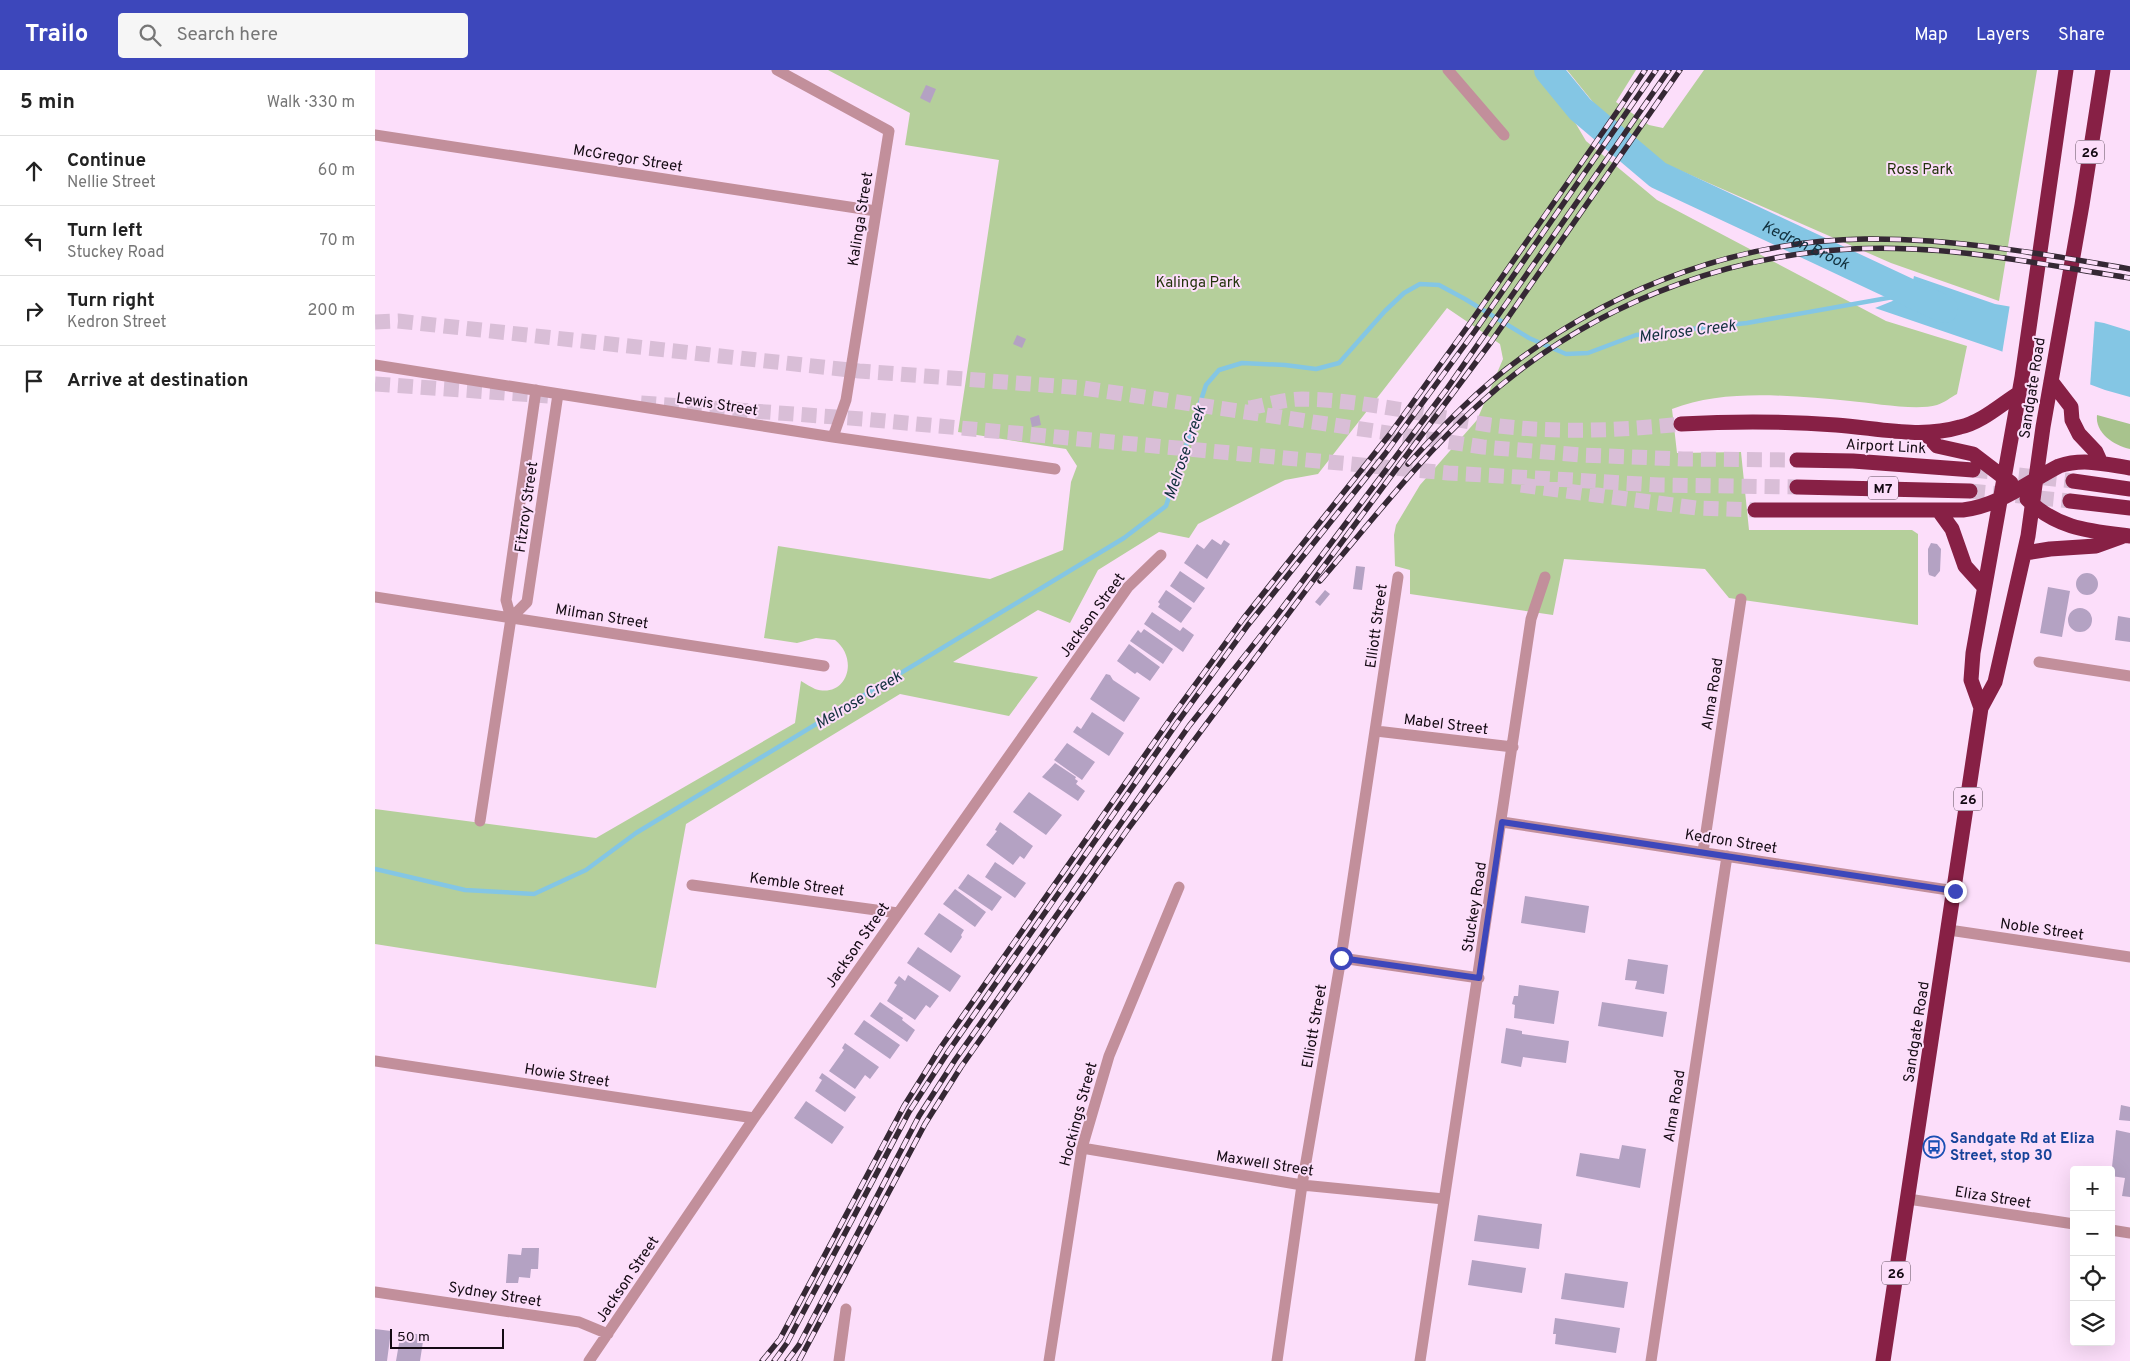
<!DOCTYPE html>
<html lang="en">
<head>
<meta charset="utf-8">
<style>
  :root { --surface:#fff; --page:#f6f6f6; --text:#222; --muted:#767676; --line:#e0e0e0; --accent:#3d47bb }
  body { margin:0; font-family:Overpass,sans-serif; background:var(--page); color:var(--text) }
  .controls { position:absolute; right:15px; bottom:15px; display:grid; overflow:hidden; border-radius:5px; box-shadow:0 5px 20px #0002 }
  .controls button { width:45px; height:45px; display:grid; place-items:center; padding:0; border:0; border-bottom:1px solid var(--line); background:var(--surface); color:var(--text); font:25px sans-serif }
  .scale { position:absolute; left:15px; bottom:12px; width:114px; box-sizing:border-box; padding-left:5px; border:2px solid #140a13; border-top:0; font-size:14px; line-height:18px; white-space:nowrap; color:#140a13; -webkit-text-stroke:4px #fcdefa; paint-order:stroke }
  .stop { position:absolute; width:15px; height:15px; margin:-11px; border:4px solid #3d47bb; border-radius:50%; background:#fff }
  .stop.end { background:#3d47bb; border-color:#fff; box-shadow:0 1px 5px #0008 }
  .list { margin:0; padding:0; list-style:none }
  h2 { display:flex; justify-content:space-between; align-items:center; height:65px; margin:0; padding:0 20px; font-size:21px }
  h2 small { font-size:16px; font-weight:400; color:var(--muted) }
  .list li { display:grid; grid-template-columns:32px 1fr auto; gap:15px; align-items:center; box-sizing:border-box; height:70px; padding:0 20px; border-top:1px solid var(--line) }
  .list b { display:block; font-size:19px; white-space:nowrap }
  .list p { margin:0; font-size:16px; white-space:nowrap; color:var(--muted) }
  .list em { font-size:16px; font-style:normal; color:var(--muted) }
  .icon { flex:none; width:28px; height:28px; fill:none; stroke:currentColor; stroke-width:2; stroke-linecap:round; stroke-linejoin:round }
  .map { position:relative; flex:none; width:1755px; height:1291px; overflow:hidden }
  header { display:flex; align-items:center; gap:30px; box-sizing:border-box; height:70px; padding:0 25px; background:var(--accent); color:#fff }
  header strong { font-size:24px }
  nav { display:flex; gap:28px; margin-inline-start:auto; font-size:18px }
  .search { width:350px; height:45px; background:var(--page); display:flex; align-items:center; gap:12px; box-sizing:border-box; padding:0 18px; border-radius:5px; color:var(--muted); font-size:19px }
  main { display:flex }
  aside { flex:1; background:var(--surface) }
  .map>svg:first-child { display:block }
</style>
</head>
<body>
<header>
<strong>Trailo</strong>
<div class="search"><svg class="icon" aria-label="search" viewBox="0 0 24 24"><circle cx="10" cy="10" r="6"/><path d="M15 15l6 6"/></svg>Search here</div>
<nav><a>Map</a><a>Layers</a><a>Share</a></nav>
</header>
<main>
<aside>
<h2>5 min<small>Walk · 330 m</small></h2>
<ul class="list">
<li><svg class="icon" aria-label="ahead" viewBox="0 0 24 24"><path d="M12 20V5M6 11l6-6 6 6"/></svg><div><b>Continue</b><p>Nellie Street</p></div><em>60 m</em></li>
<li><svg class="icon" aria-label="left" viewBox="0 0 24 24"><path d="M17 20v-9H6M10 6l-5 5 5 5"/></svg><div><b>Turn left</b><p>Stuckey Road</p></div><em>70 m</em></li>
<li><svg class="icon" aria-label="right" viewBox="0 0 24 24"><path d="M7 20v-9h11M14 6l5 5-5 5"/></svg><div><b>Turn right</b><p>Kedron Street</p></div><em>200 m</em></li>
<li><svg class="icon" aria-label="arrive" viewBox="0 0 24 24"><path d="M6 21V4h12l-3 4 3 4H6"/></svg><div><b>Arrive at destination</b></div></li>
</ul>
</aside>
<div class="map">
<svg width="1755" height="1291" viewBox="0 0 1755 1291">
  <rect width="100%" height="100%" fill="#fcdefa"/>
  <path fill="#b5cf9b" d="M453,0H1160L1184,25L1211,71L1282,130L1511,251L1592,276L1582,324C1576,327 1569,333 1562,335C1541,341 1498,333 1475,331C1419,326 1350,318 1297,339L1302,383L1366,382L1374,460H1537L1543,464V555L1354,528L1330,499L1189,489L1178,545L1035,524V500L1020,496L1019,465L1021,455L1045,415L1102,350L1128,289L1125,274L1072,238L943,404L910,410L823,454L814,468L784,462L723,500L695,553L663,540L578,592L663,607L634,646L525,624L311,754L281,918L0,874V739L221,768L420,653L426,611C431,614 436,617 440,619C471,629 485,590 460,570L441,568L422,573L389,568L403,476L615,509L688,480L696,412L702,396L691,379L583,362L624,90L530,75L535,43Z
    M1192,0H1261L1241,32L1274,55L1288,58L1329,0H1662L1624,231L1516,193L1288,93L1226,42Z"/>
  <path fill="#a8c38d" d="M1722,345L1755,354V379C1738,375 1720,363 1722,345Z"/>
  <path fill="#84c6e4" d="M1539,206L1620,234L1729,253L1755,261V327L1730,320L1623,280L1500,238L1535,224Z"/>
  <path fill="#fcdefa" d="M1635,234L1720,248L1715,317L1627,284Z"/>
  <g fill="none" stroke-linecap="round" stroke-linejoin="round">
    <path stroke="#84c6e4" stroke-width="4.5" d="M0,799L90,820L159,824L211,800L261,763L749,468L791,436L831,315L844,300L867,293L910,295L941,299L964,293L1010,241L1029,223L1045,214L1064,215L1090,229L1154,268L1191,284L1213,283L1261,265L1372,253L1535,224"/>
    <path stroke="#84c6e4" stroke-width="28" id="s1" d="M1173,0L1205,39L1283,105L1569,239"/>
  </g>
  <path fill="#b4a2c3" d="M551,15L561,19L555,33L545,28Z
    M642,265L651,269L647,278L638,274Z
    M664,345L666,355L657,357L655,348Z
    M837,469L846,475L849,470L855,474L832,509L809,493L822,474L829,479Z
    M1556,473L1562,474L1566,479L1565,501L1560,507L1554,505L1553,501V479Z
    M981,496L990,497L987,520L978,519Z
    M805,501L830,518L819,533L795,516Z
    M1701 514a11 11 0 1 1 22 0a11 11 0 1 1-22 0Z
    M1673,517L1695,521L1687,567L1665,563Z
    M791,520L817,538L806,553L783,537L785,534L783,532Z
    M950,520L955,524L945,536L940,532Z
    M1693 550a12 12 0 1 1 24 0a12 12 0 1 1-24 0Z
    M777,542L805,561L808,557L819,565L808,582L769,554Z
    M1743,546L1755,548V572L1740,570Z
    M769,559L798,579L788,594L755,571L763,560L766,563Z
    M754,574L785,597L775,611L762,602L760,604L742,591Z
    M731,604L735,605L738,610L765,628L749,652L715,629Z
    M717,642L749,663L734,686L698,662L702,656L706,659Z
    M692,673L720,692L707,710L679,690Z
    M680,693L701,707L700,709L703,711L701,714L710,721L703,731L667,707Z
    M654,722L687,745L671,765L638,742Z
    M625,752L658,776L649,789L645,786L638,795L611,775L622,761L620,760Z
    M620,792L651,813L640,828L610,807Z
    M593,804L627,827L617,841L583,818Z
    M580,819L611,842L600,857L568,834Z
    M1150,826L1214,836L1210,863L1146,853Z
    M564,843L589,860L586,865L587,867L576,883L549,864Z
    M543,877L586,906L575,922L532,893Z
    M1253,889L1293,895L1289,924L1260,919L1262,911L1250,910Z
    M533,905L564,926L555,938L551,935L540,950L512,931L522,915L519,913L524,906L530,911Z
    M1144,915L1184,921L1179,954L1139,948L1140,935L1137,934L1139,926H1143Z
    M505,932L528,948L527,950L540,960L532,972L495,946Z
    M1227,932L1292,942L1288,967L1223,956Z
    M489,950L525,975L515,989L479,964Z
    M1131,958L1147,961V964L1194,971L1191,993L1148,987L1146,997L1126,993Z
    M470,973L504,997L495,1009L490,1005L480,1019L454,1001L469,980L467,978Z
    M447,1003L481,1027L470,1042L440,1021L447,1010L444,1008Z
    M431,1031L469,1057L457,1074L419,1048Z
    M1746,1035L1755,1037V1051L1744,1050Z
    M1741,1060L1755,1063V1127L1747,1126L1750,1108L1736,1106Z
    M1247,1075L1271,1079L1265,1118L1201,1106L1205,1083L1244,1089Z
    M1103,1145L1167,1154L1164,1179L1099,1171Z
    M147,1178H164L163,1199H156L155,1208L144,1207L143,1213H131L133,1184L146,1185Z
    M1097,1190L1151,1198L1147,1223L1093,1215Z
    M1190,1203L1253,1212L1249,1238L1186,1229Z
    M1180,1248L1245,1258L1241,1283L1180,1274L1181,1264H1178Z
    M0,1259L16,1261L12,1291H0Z
    M26,1262L49,1265L45,1291H21Z"/>
  <g fill="none" stroke-linecap="round" stroke-linejoin="round">
    <path stroke="#d9bed7" stroke-width="15" stroke-dasharray="15 8" stroke-linecap="butt" d="M0,252L23,251L484,301L708,318L1108,377L1207,385L1308,389L1422,390
      M0,314L173,326
      M266,333L488,349L1073,403L1284,415L1422,417
      M874,338C891,335 910,329 927,329C991,330 1052,346 1115,355C1179,363 1242,361 1306,354
      M1598,400L1698,411
      M1146,415L1321,438L1380,440
      M1595,421L1695,431"/>
    <path stroke="#c28f9b" stroke-width="11" d="M402,0L514,61L471,330L458,367
      M1073,0L1129,65
      M0,65L501,141
      M0,295L458,367L680,399
      M0,527L449,596
      M136,548L152,532L183,324
      M1664,592L1755,606
      M1001,661L1138,677
      M105,751L136,548L131,530L161,320
      M1127,752L1580,821
      M1328,782L1366,529
      M317,815L523,843
      M1574,860L1755,887
      M966,888L1104,908
      M0,991L379,1048
      M707,1078L927,1115L1069,1129
      M1533,1129L1699,1154
      M1736,1160L1755,1163
      M0,1222L204,1252L233,1264
      M214,1291L379,1048L753,517L786,485
      M464,1291L471,1239
      M674,1291L707,1078L734,986L804,817
      M902,1291L927,1115L966,888L1023,507
      M1045,1291L1156,549L1170,507
      M1276,1291L1352,786"/>
    <path stroke="#872045" stroke-width="15" d="M1676,311L1696,337L1697,350L1704,364L1721,382L1726,393
      M1306,354C1358,351 1409,351 1461,355C1503,358 1545,369 1585,357C1607,352 1625,335 1644,323
      M1551,364L1562,376L1598,384L1636,413
      M1422,390L1478,391L1598,400
      M1698,411L1755,419
      M1422,417L1595,421
      M1652,429C1682,459 1715,461 1755,466
      M1695,431L1755,438
      M1380,440H1588C1624,436 1653,412 1684,396C1708,388 1730,394 1755,398
      M1564,441L1577,459L1590,496L1609,517
      M1650,483L1675,479L1721,476L1746,467
      M1606,638L1596,610L1598,583L1647,307L1691,0
      M1508,1291L1606,638L1620,612L1653,466L1668,357L1707,135L1728,0"/>
    <g stroke="#352834" stroke-width="5.5">
      <path id="rail" d="M1033,394C1068,356 1104,318 1146,288C1244,216 1368,170 1490,169C1579,168 1668,184 1755,199
        M945,511C996,452 1044,389 1101,337C1219,228 1378,171 1537,179C1610,182 1683,197 1755,208
        M387,1291L405,1269L529,1036L566,977L798,645L868,549L1015,364L1093,256L1246,36L1270,0
        M399,1291L412,1273L534,1042L573,982L802,653L873,555L1010,384L1100,261L1281,0
        M412,1291L424,1275L544,1046L580,990L814,656L902,545L1071,320L1294,0
        M424,1291L550,1054L586,997L753,759L1116,272L1305,0"/>
    </g>
    <use href="#rail" stroke="#fcdefa" stroke-width="4" stroke-dasharray="11" stroke-linecap="butt"/>
  </g>
  <g fill="none" stroke-linecap="round" stroke-linejoin="round">
    <path stroke="#3d47bb" stroke-width="6" d="M966,888L1104,908L1127,752L1580,821"/>
  </g>
  <defs>
    <g id="bus-ring" transform="scale(1.125)"><circle r="9.5" fill="#fcdefa" stroke="#1a4fb4" stroke-width="1.5"/><path d="M-5-6H5V4H4V6H2V4H-2V6H-4V4H-5ZM-3.5-4V0h7V-4ZM-3.5 1.2v1.5H-2V1.2ZM2 1.2v1.5H3.5V1.2Z" fill="#1a4fb4"/></g>
  </defs>
  <g fill-rule="evenodd">
    <use href="#bus-ring" x="1559" y="1077"/>
  </g>
  <g text-anchor="middle" stroke-width="4" stroke-linejoin="round" paint-order="stroke">
    <g fill="#fcdefa" stroke="#5a4a58" stroke-width="1">
      <rect x="1701" y="70.5" width="28" height="23" rx="4"/>
      <rect x="1493" y="406.5" width="30" height="23" rx="4"/>
      <rect x="1579" y="717.5" width="28" height="23" rx="4"/>
      <rect x="1507" y="1191.5" width="28" height="23" rx="4"/>
    </g>
    <g font-size="14" font-weight="bold" fill="#140a13">
      <text x="1715" y="87">26</text>
      <text x="1508" y="423">M7</text>
      <text x="1593" y="734">26</text>
      <text x="1521" y="1208">26</text>
    </g>
    <g font-size="15" fill="#140a13" stroke="#fcdefa">
      <text transform="translate(253 88) rotate(9)" y="5">McGregor Street</text>
      <text transform="translate(485 149) rotate(-81)" y="5">Kalinga Street</text>
      <text transform="translate(1657 318) rotate(-81)" y="5">Sandgate Road</text>
      <text transform="translate(342 334) rotate(9)" y="5">Lewis Street</text>
      <text transform="translate(1511 376) rotate(3)" y="5">Airport Link</text>
      <text transform="translate(151 437) rotate(-82)" y="5">Fitzroy Street</text>
      <text transform="translate(717 545) rotate(-54)" y="5">Jackson Street</text>
      <text transform="translate(227 546) rotate(9)" y="5">Milman Street</text>
      <text transform="translate(1001 556) rotate(-82)" y="5">Elliott Street</text>
      <text transform="translate(1337 624) rotate(-81)" y="5">Alma Road</text>
      <text transform="translate(1071 654) rotate(7)" y="5">Mabel Street</text>
      <text transform="translate(1356 771) rotate(9)" y="5">Kedron Street</text>
      <text transform="translate(422 814) rotate(8)" y="5">Kemble Street</text>
      <text transform="translate(1099 837) rotate(-81)" y="5">Stuckey Road</text>
      <text transform="translate(1667 859) rotate(8)" y="5">Noble Street</text>
      <text transform="translate(482 875) rotate(-55)" y="5">Jackson Street</text>
      <text transform="translate(939 956) rotate(-80)" y="5">Elliott Street</text>
      <text transform="translate(1541 962) rotate(-81)" y="5">Sandgate Road</text>
      <text transform="translate(192 1005) rotate(9)" y="5">Howie Street</text>
      <text transform="translate(1299 1036) rotate(-81)" y="5">Alma Road</text>
      <text transform="translate(703 1044) rotate(-75)" y="5">Hockings Street</text>
      <text transform="translate(890 1093) rotate(9)" y="5">Maxwell Street</text>
      <text transform="translate(1618 1127) rotate(9)" y="5">Eliza Street</text>
      <text transform="translate(252 1209) rotate(-56)" y="5">Jackson Street</text>
      <text transform="translate(120 1224) rotate(9)" y="5">Sydney Street</text>
    </g>
    <g font-size="15" fill="#22330b" stroke="#fcdefa">
      <text x="1545" y="104">Ross Park</text>
      <text x="823" y="217">Kalinga Park</text>
    </g>
    <g font-size="15" font-weight="bold" fill="#164399" stroke="#fcdefa" text-anchor="start">
      <text x="1575" y="1073">Sandgate Rd at Eliza<tspan x="1575" dy="17">Street, stop 30</tspan></text>
    </g>
    <g font-size="16" font-style="italic" fill="#12313e" stroke="#fcdefa">
      <text dy="6" stroke="none"><textPath href="#s1" startOffset="316">Kedron Brook</textPath></text>
      <text transform="translate(1312 260) rotate(-7)" y="6">Melrose Creek</text>
      <text transform="translate(809 382) rotate(-71)" y="6">Melrose Creek</text>
      <text transform="translate(483 629) rotate(-31)" y="6">Melrose Creek</text>
    </g>
  </g>
</svg>
<div class="controls">
<button>+</button>
<button>−</button>
<button><svg class="icon" aria-label="locate" viewBox="0 0 24 24"><circle cx="12" cy="12" r="6"/><path d="M12 2v4M12 18v4M2 12h4M18 12h4"/></svg></button>
<button><svg class="icon" aria-label="layers" viewBox="0 0 24 24"><path d="M12 4l9 5-9 5-9-5zM3 14l9 5 9-5"/></svg></button>
</div>
<div class="scale">50 m</div>
<div class="stop" style="left:966px;top:888px"></div>
<div class="stop end" style="left:1580px;top:821px"></div>
</div>
</main>
</body>
</html>
